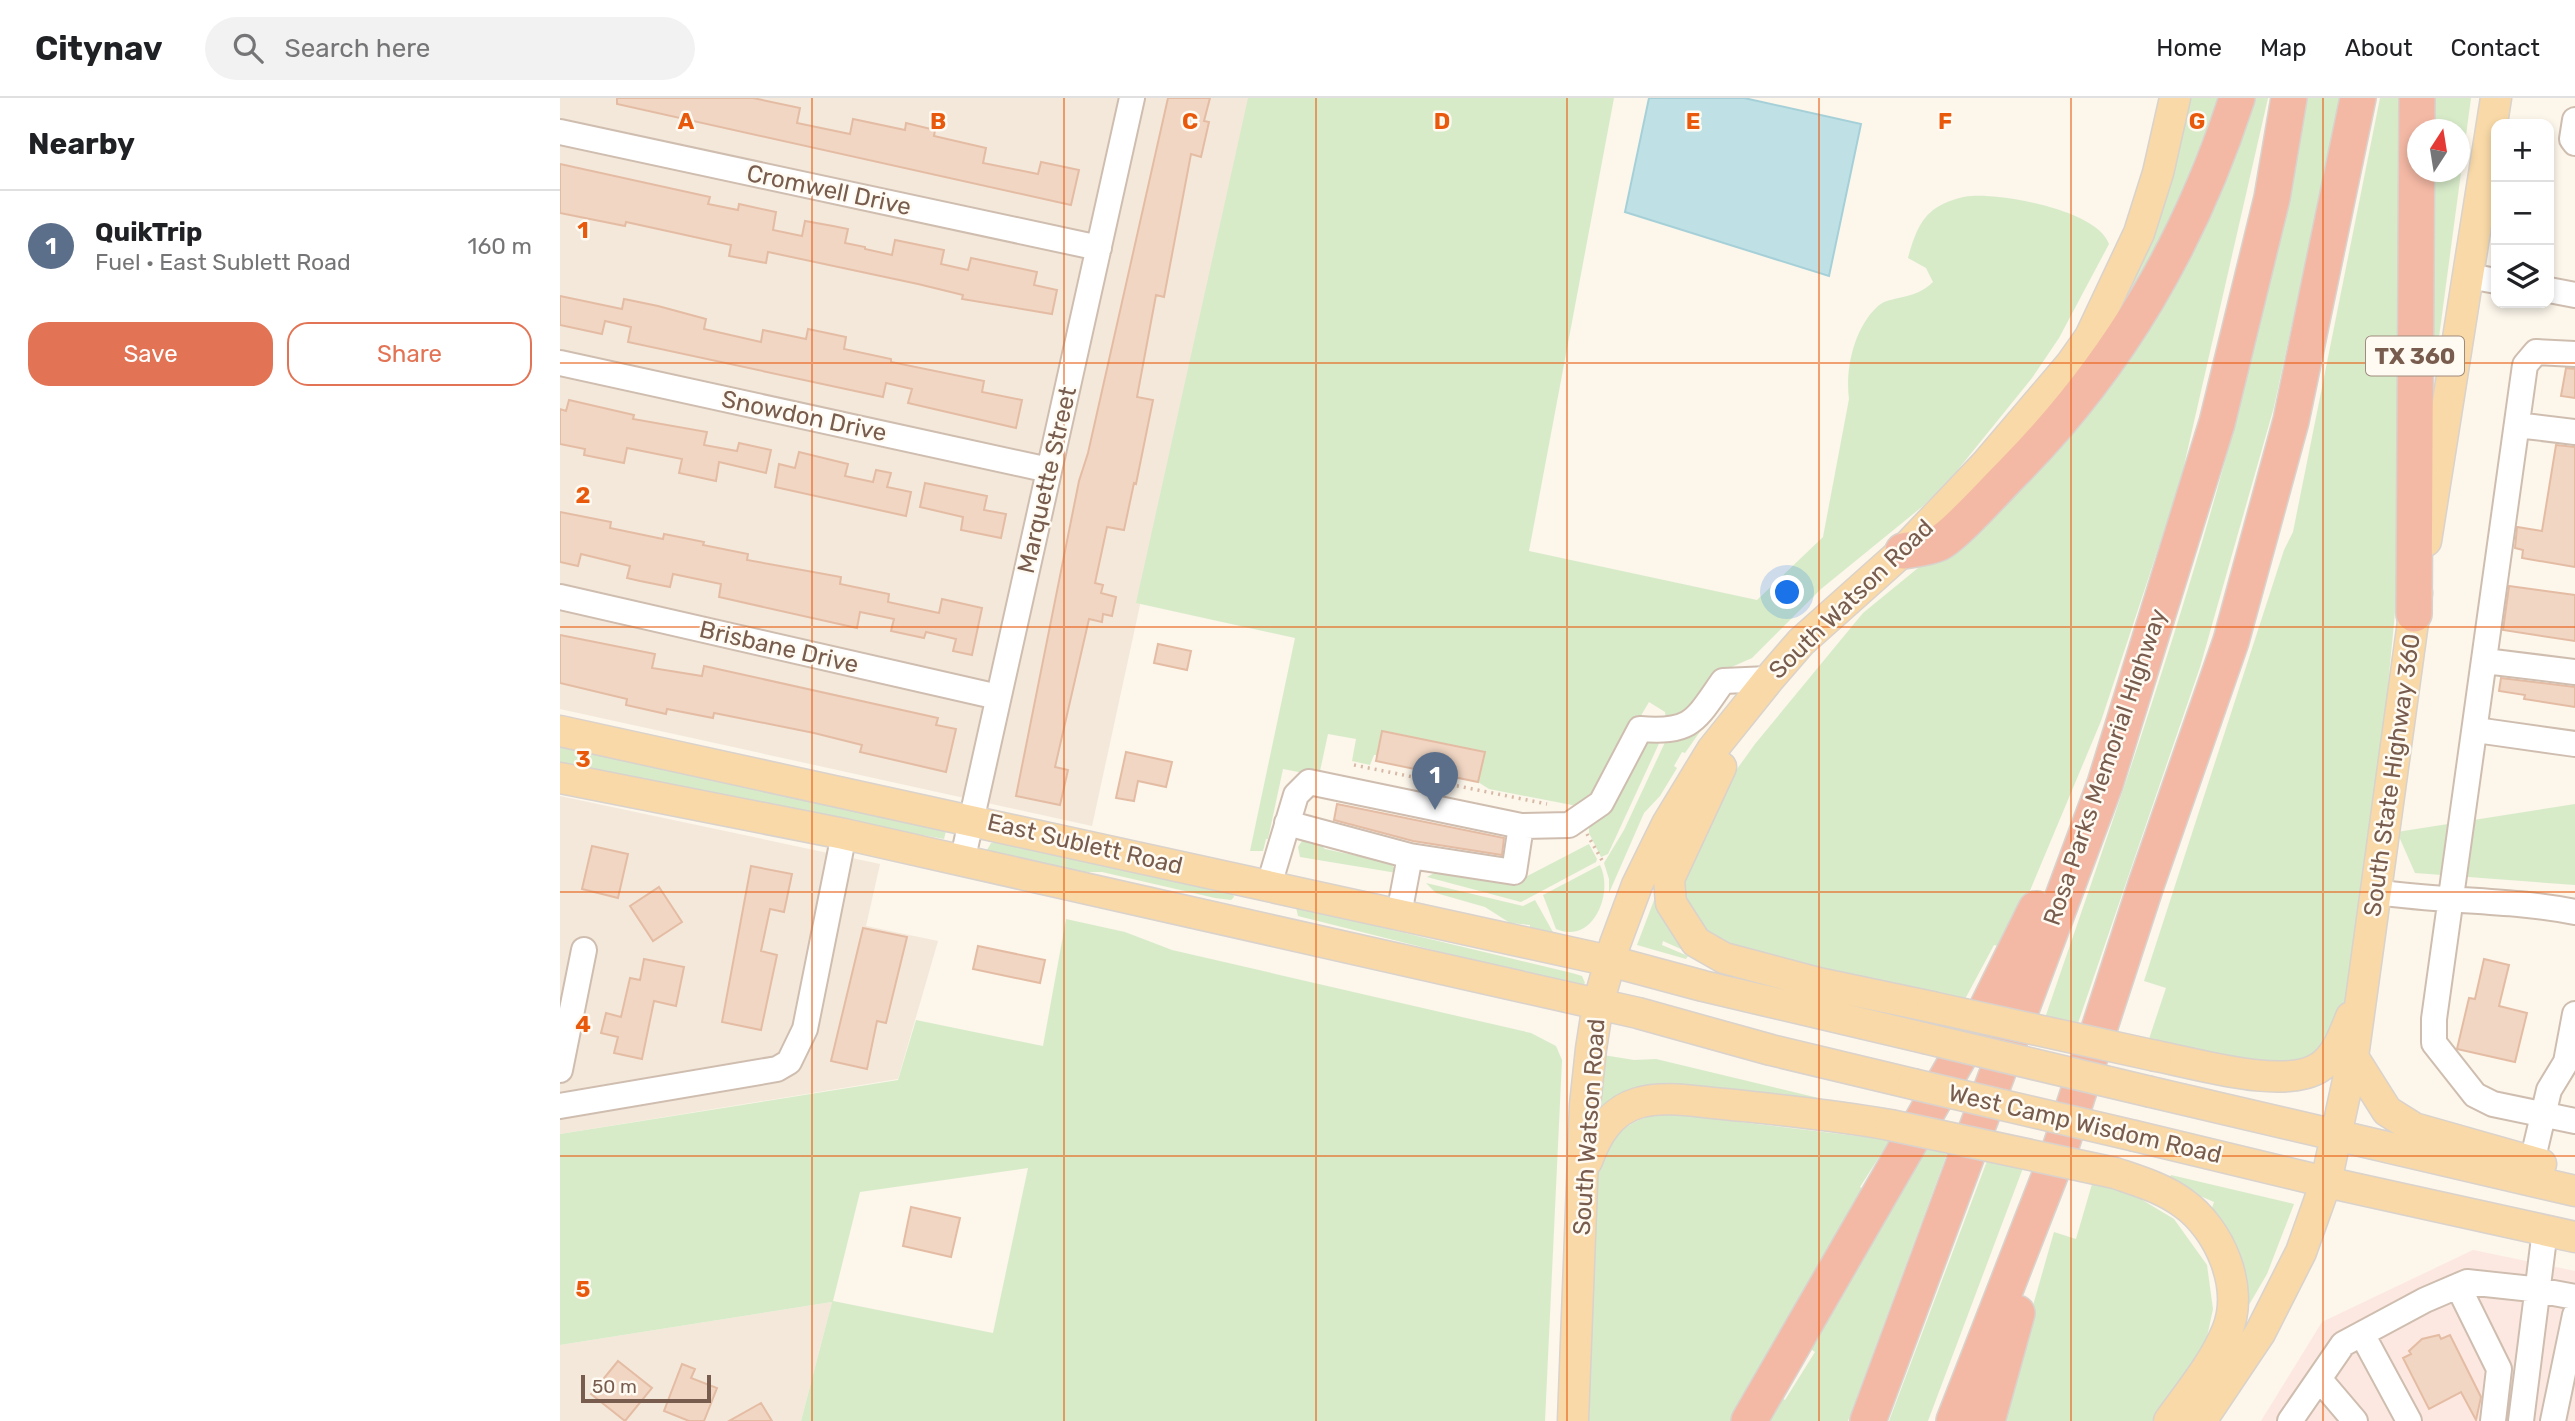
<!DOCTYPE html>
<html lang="en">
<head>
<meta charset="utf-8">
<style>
  :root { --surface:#fff; --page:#f2f2f2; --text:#202124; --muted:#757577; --line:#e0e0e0; --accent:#e27455 }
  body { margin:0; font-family:Rubik,sans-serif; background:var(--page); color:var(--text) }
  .controls { position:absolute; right:21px; top:21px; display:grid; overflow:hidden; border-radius:14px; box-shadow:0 4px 10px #0003 }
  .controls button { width:63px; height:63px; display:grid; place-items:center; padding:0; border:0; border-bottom:2px solid var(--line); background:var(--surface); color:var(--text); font:35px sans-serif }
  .compass { position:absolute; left:1847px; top:21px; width:63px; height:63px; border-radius:50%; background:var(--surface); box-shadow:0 4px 10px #0003; rotate:12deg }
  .scale { position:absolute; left:21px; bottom:18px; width:130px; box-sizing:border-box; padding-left:7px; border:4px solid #785d4e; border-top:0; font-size:19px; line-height:24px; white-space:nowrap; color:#785d4e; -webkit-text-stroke:5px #fffaf2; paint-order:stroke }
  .you { position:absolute; left:1228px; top:495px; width:24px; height:24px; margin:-18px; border:5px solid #fff; border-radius:50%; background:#1a73e8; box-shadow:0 0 0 10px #1a73e833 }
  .badge { display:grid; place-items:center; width:46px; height:46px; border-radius:50%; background:var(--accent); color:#fff; font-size:23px; font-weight:700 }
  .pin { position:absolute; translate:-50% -58px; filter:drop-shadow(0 2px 4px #0008) }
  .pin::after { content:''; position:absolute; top:37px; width:24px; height:21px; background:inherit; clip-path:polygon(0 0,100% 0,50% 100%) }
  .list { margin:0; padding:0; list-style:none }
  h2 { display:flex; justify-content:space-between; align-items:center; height:91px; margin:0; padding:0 28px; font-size:30px }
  h2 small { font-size:23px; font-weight:400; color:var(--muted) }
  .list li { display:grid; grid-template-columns:46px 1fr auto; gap:21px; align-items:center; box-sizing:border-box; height:112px; padding:0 28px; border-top:2px solid var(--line) }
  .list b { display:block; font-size:26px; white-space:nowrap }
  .list p { margin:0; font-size:23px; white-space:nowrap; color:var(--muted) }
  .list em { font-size:23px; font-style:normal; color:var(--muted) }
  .actions { display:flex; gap:14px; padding:21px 28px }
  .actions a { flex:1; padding:16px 0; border:2px solid var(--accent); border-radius:21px; text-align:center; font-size:24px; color:var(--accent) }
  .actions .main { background:var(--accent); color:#fff }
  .icon { flex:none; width:38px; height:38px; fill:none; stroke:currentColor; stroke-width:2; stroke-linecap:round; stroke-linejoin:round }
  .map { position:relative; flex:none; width:2015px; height:1323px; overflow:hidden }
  header { display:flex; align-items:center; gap:42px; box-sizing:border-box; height:98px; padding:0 35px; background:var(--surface); border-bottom:2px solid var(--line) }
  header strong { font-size:33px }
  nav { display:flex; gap:38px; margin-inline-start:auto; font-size:24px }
  .search { width:490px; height:63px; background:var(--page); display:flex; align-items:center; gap:18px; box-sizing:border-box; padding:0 24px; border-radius:38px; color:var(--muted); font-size:26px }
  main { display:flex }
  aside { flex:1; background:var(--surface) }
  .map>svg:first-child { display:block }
</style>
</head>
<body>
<header>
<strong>Citynav</strong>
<div class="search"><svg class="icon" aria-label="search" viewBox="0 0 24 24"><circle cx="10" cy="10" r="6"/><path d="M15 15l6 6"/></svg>Search here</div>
<nav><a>Home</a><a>Map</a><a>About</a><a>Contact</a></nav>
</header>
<main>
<aside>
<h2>Nearby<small></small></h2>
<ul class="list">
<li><span class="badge" style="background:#5c6f8a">1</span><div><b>QuikTrip</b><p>Fuel · East Sublett Road</p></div><em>160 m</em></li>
</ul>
<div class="actions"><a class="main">Save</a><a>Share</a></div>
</aside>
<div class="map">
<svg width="2015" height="1323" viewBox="0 0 2015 1323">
  <rect width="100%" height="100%" fill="#fcf6eb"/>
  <path fill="#f4e8da" d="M0,0H690L532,728L0,611Z
    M0,698L320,766L306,828L378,843L338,981L0,1036Z
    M272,1204L241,1323H0V1247Z"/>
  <path fill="#fce8e0" d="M1913,1152L2015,1173V1323H1701L1762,1224Z"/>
  <path fill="#d7ebc9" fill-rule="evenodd" d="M688,0H1054L969,453L1197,502L1263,439L1289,301C1285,271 1294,230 1318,208C1331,197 1354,203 1373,184L1366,170L1348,160C1353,142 1359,121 1376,110C1385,104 1402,98 1412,98C1445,96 1537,112 1549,146L1499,240L1472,280L1396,374L1363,408L1261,491L1192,560L1158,575L1132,609L1117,617L1107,629L1105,614L1089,604L1033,699L1017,708L929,691L918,684L924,654L823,633L817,657H814L810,667L792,663L796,641L768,636L760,673L754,677L723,671L708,741H706L703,753H690L735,540L576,505Z
    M1629,0H1659L1610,125L1551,230Z
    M1685,0H1708L1620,385L1541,623L1446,850L1434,847L1404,903L1159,845L1137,828L1127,813L1122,784L1149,710L1195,646L1303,515L1413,425L1536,296Z
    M1746,0H1781L1714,309L1640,569L1517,928L1485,920C1545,745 1607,570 1657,392C1693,263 1720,132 1746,0Z
    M1820,0H1843L1844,421L1826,608L1788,901L1770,943L1742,964L1712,967L1588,944L1606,890L1584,883L1724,452L1733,434Z
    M1869,0H1911L1875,269L1871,275L1867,74H1899V32L1868,31Z
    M1146,625L1125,655L1122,654L1114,668L1117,670L1100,698L1084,715L1049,795V781L1044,765L1064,732L1107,640Z
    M1102,639L1048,756L1041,759L1029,735V729L1044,719L1082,652L1084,653L1087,642Z
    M0,643L386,733L384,741L0,670Z
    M2015,706V787L1855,775L1837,734Z
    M744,740L754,741L765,751L831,765L837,775L740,759L738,749Z
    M451,744L672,793L674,799L671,802L655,800L542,774H495L431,758L427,752L431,745Z
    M1029,746L1037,761L1036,764L961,804L867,779L876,774L950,787Z
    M1040,767C1054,795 1033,847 996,831L983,797Z
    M866,785L963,808L975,802L994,836L970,830V827L950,825L925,809L876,795Z
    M1096,797L1132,856L1103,843L1102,847L1128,858L1126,861L1077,847Z
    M736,809L1012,875L1022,878L1025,885L1021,889L738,818Z
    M506,821L565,834L612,852L971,935L996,948L1002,962L985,1323H241L272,1204L0,1247V1036L338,982L356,922L483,948ZM468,1070L433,1235L273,1203L300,1094Z
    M1043,957L1074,962L1096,961L1275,1004L1037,1017Z
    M1105,1015L1330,1042L1300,1089L1309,1095L1171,1323H1029L1037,1065C1059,1033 1066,1022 1105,1015Z
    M1363,1049L1387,1056L1288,1323H1207L1220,1299L1225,1302L1255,1254L1248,1249L1261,1224L1338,1101Z
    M1427,1063L1463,1070L1368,1323H1329Z
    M1611,1077L1734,1106L1707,1176L1686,1212L1633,1101L1652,1110L1654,1104L1608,1084Z
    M1532,1086L1569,1094L1614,1121L1647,1167L1653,1211L1643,1258L1597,1323H1440L1494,1134L1516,1141Z"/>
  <path fill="#bfe1e6" stroke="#a6d0d8" stroke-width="2" d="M1089,0H1184L1301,26L1269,178L1065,114Z"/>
  <path fill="#f1d6c3" stroke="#e4bca4" stroke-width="2" d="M57,0H193L240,10L237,25L290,36L293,21L345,32L346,25L375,32L374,38L426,50L423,65L478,76L481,64L519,72L511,107L57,6Z
    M608,0H650L644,23L649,24L641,59L631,56L604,199L596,197L577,299L593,302L576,386L574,385L564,432L547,429L535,485L543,487L541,495L556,499L552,518L543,516L542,524L529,521L495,669L508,672L500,707L456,698L519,383L528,355Z
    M0,66L150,99L148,106L178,112L179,106L216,114L213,132L242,138L245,123L273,128L288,131L285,145L305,149V151L332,157L335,142L384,152L381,166L408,172L411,160L477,174L474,187L497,192L492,216L402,201L403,197L358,186L208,154L206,165L169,158L171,147L66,124L65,128L0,115Z
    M0,198L62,211L64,201L98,208L146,221L144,231L201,244L203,232L246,241L248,231L286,239L284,251L331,261V264L424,283L422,294L462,302L456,330L348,305L352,291L326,285L323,299L68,244L71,229L45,223L42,236L0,227Z
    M2006,270L2015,271V300L2001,298Z
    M9,302L74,317L73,321L147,334L144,347L177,353L179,345L211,352L206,375L159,364L156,383L119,375L122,361L67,350L64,365L24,357L25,351L0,346V311L6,313Z
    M1996,347L2015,349V469L1962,460L1963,452L1955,450L1957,429L1982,433Z
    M239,354L288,366L285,378L313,384L316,372L331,375L327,389L351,394L346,418L215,389L219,366L235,370Z
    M365,385L427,398L424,412L446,416L441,440L401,432L403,419L360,409Z
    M0,414L51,424L50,430L103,441L104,436L144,444L143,447L188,456L187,462L281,479L280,486L329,496L328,504L379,515L382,501L422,510L412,557L393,553L396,541L366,534L364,540L331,533L334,521L300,514L297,530L159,499L161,486L113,476L110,489L80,483L67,480L70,468L21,456L18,468L0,464Z
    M1949,488L2015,497V543L1943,532Z
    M0,537L95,556L92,570L142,578L144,568L378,620L376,627L396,631L386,674L300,654L302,647L254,635L154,615L153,620L107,611L106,616L66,607L67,601L0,585Z
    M598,546L631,553L627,572L594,565Z
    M1941,580L2015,589V609L1964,601L1965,597L1939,593Z
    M822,633L925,654L918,684L816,663Z
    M566,654L612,664L606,689L578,683L574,703L556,700Z
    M777,706L944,740L942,757L853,743L774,722Z
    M32,748L68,756L58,800L22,791Z
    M191,768L232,776L224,814L210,811L201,853L217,857L201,932L162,924Z
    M99,789L122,824L93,843L70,808Z
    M303,830L347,839L326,925L317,923L307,971L271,963Z
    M418,848L485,862L480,885L413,871Z
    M84,861L124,869L116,908L94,903L82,961L54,955L58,939L41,935L46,915L61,919L70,880L80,882Z
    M1924,861L1949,867L1939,908L1967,915L1955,964L1897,951L1909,900L1915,901Z
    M351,1109L400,1120L391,1159L343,1148Z
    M1879,1237L1881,1241L1890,1237L1921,1299L1916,1322L1901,1294L1869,1311L1843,1260L1851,1256L1849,1253L1862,1241Z
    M58,1263L92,1290L65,1323L31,1296Z
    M122,1266L135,1271L131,1280L157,1290L144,1323H129L104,1313Z
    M201,1305L212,1323H169Z"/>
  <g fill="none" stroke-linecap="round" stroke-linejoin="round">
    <g stroke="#cfbeb0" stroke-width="28">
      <path id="minor" d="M2015,22L2012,41L2015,45
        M0,34L539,150
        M1909,178L1936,183
        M1989,192L2015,197
        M2015,256L1976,254L1965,267L1874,921V945L1915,997L1933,1006L2015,1023
        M0,265L489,372
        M1957,327L2015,334
        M0,499L438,599
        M1925,563L2015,574
        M1916,632L2015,646
        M727,725L850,758
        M402,764L572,0
        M709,787L736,697L749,684L961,728L1009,727L1041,705L1080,631C1132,635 1135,623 1163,583L1209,581
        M1817,794C1882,804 1950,801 2015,814
        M839,816L850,758L954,774L961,728
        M0,972L24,852
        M0,1008L217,971L229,964L245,931L284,736
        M1972,1064L1989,992L2006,964L2015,916
        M1898,1188L1939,1271L1933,1323
        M1802,1236L1849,1323
        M1761,1283L1795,1323
        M1730,1323L1783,1246L1865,1202L1907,1184L1972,1191L2015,1199
        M1961,1323L1985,1132
        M1993,1323L2015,1217"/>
    </g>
    <g stroke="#d9d2cd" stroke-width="33">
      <path id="major" d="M1866,443L1936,0
        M0,633L1050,863L1143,888L1364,940
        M1161,669L1109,781L1111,805L1136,844L1164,860L1258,885L1372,909
        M0,680L284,736L1078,915L1211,952L1353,986
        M1596,958C1635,965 1725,993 1760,969C1777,958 1784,936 1791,919
        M1793,959L1827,1013L1854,1030L1981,1066
        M1591,994L2015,1093
        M1575,1038L1766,1084L2015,1139
        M1027,1063C1036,1038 1050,1013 1078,1005C1105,997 1137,1004 1164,1006C1220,1012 1275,1017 1330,1027
        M1555,1075C1578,1083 1603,1090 1623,1105C1660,1131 1685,1190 1667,1233C1654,1265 1629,1295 1609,1323
        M1013,1323L1025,1007L1031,951L1038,906L1055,846L1077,787L1107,726L1152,652L1209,581L1241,544L1343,453L1426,366L1511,266L1530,239L1579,135L1598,75L1615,0
        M1641,1323L1700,1235L1741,1154L1766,1084L1793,959L1857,495"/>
    </g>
    <g stroke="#d9d2cd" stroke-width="38">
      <path id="highway" d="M1343,453C1354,451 1369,450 1379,445C1395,437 1437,390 1452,375C1559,267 1630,144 1677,0
        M1854,516L1857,0
        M1189,1323L1427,910L1476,811
        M1308,1323L1545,686L1657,325L1712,100L1729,0
        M1394,1323L1499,1054L1586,787L1671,543L1731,323L1798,0
        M1427,1323L1457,1215"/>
    </g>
    <path stroke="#d7b9a6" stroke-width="3.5" stroke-dasharray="2 5" stroke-linecap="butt" d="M794,667L987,706
      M1027,736L1043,764"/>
    <use href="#minor" stroke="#fff" stroke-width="24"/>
    <use href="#major" stroke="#f8d9a7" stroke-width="30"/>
    <use href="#highway" stroke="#f4b9a5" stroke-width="35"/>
    <g stroke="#d9d2cd" stroke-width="33" stroke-linecap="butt">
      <path id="major-bridge" d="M1372,909L1596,958
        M1364,940L1591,994
        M1353,986L1575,1038
        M1330,1027L1555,1075"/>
    </g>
    <use href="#major-bridge" stroke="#f8d9a7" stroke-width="30"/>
  </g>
  <path fill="none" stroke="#e8590c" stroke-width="2" stroke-opacity="0.55" d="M252,0V1323M504,0V1323M756,0V1323M1007,0V1323M1259,0V1323M1511,0V1323M1763,0V1323M0,265H2015M0,529H2015M0,794H2015M0,1058H2015"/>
  <g text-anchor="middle" stroke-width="5" stroke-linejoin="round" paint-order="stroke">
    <rect fill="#fffaf2" stroke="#a08c7f" stroke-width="2" x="1806" y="238.5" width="98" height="39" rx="5"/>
    <g font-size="23" font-weight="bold" fill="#785d4e">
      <text x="1855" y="266">TX 360</text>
    </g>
    <g font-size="24" fill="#785d4e" stroke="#fffaf2">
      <text transform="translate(269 92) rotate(12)" y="8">Cromwell Drive</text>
      <text transform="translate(244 318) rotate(12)" y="8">Snowdon Drive</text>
      <text transform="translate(487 382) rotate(-77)" y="8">Marquette Street</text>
      <text transform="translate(1291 501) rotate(-44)" y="8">South Watson Road</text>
      <text transform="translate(219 549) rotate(13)" y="8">Brisbane Drive</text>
      <text transform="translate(1545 669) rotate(-71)" y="8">Rosa Parks Memorial Highway</text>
      <text transform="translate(1832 677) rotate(-82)" y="8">South State Highway 360</text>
      <text transform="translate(525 746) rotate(13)" y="8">East Sublett Road</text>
      <text transform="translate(1525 1026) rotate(13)" y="8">West Camp Wisdom Road</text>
      <text transform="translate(1029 1029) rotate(-86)" y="8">South Watson Road</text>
    </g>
  </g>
  <g font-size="23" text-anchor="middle" font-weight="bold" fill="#e8590c" stroke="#fffaf2" stroke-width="5" stroke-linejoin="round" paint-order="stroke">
    <text x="126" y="31">A</text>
    <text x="378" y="31">B</text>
    <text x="630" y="31">C</text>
    <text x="882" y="31">D</text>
    <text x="1133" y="31">E</text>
    <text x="1385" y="31">F</text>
    <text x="1637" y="31">G</text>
    <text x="23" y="140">1</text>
    <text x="23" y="405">2</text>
    <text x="23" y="669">3</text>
    <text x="23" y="934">4</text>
    <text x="23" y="1199">5</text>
  </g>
</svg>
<div class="controls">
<button>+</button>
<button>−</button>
<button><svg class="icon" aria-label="layers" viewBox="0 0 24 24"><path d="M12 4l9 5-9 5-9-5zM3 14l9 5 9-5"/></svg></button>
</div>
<svg class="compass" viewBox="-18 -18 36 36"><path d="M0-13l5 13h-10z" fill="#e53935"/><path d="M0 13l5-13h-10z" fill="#757577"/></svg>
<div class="scale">50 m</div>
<div class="you"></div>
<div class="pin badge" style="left:875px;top:712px;background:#5c6f8a">1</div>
</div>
</main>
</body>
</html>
